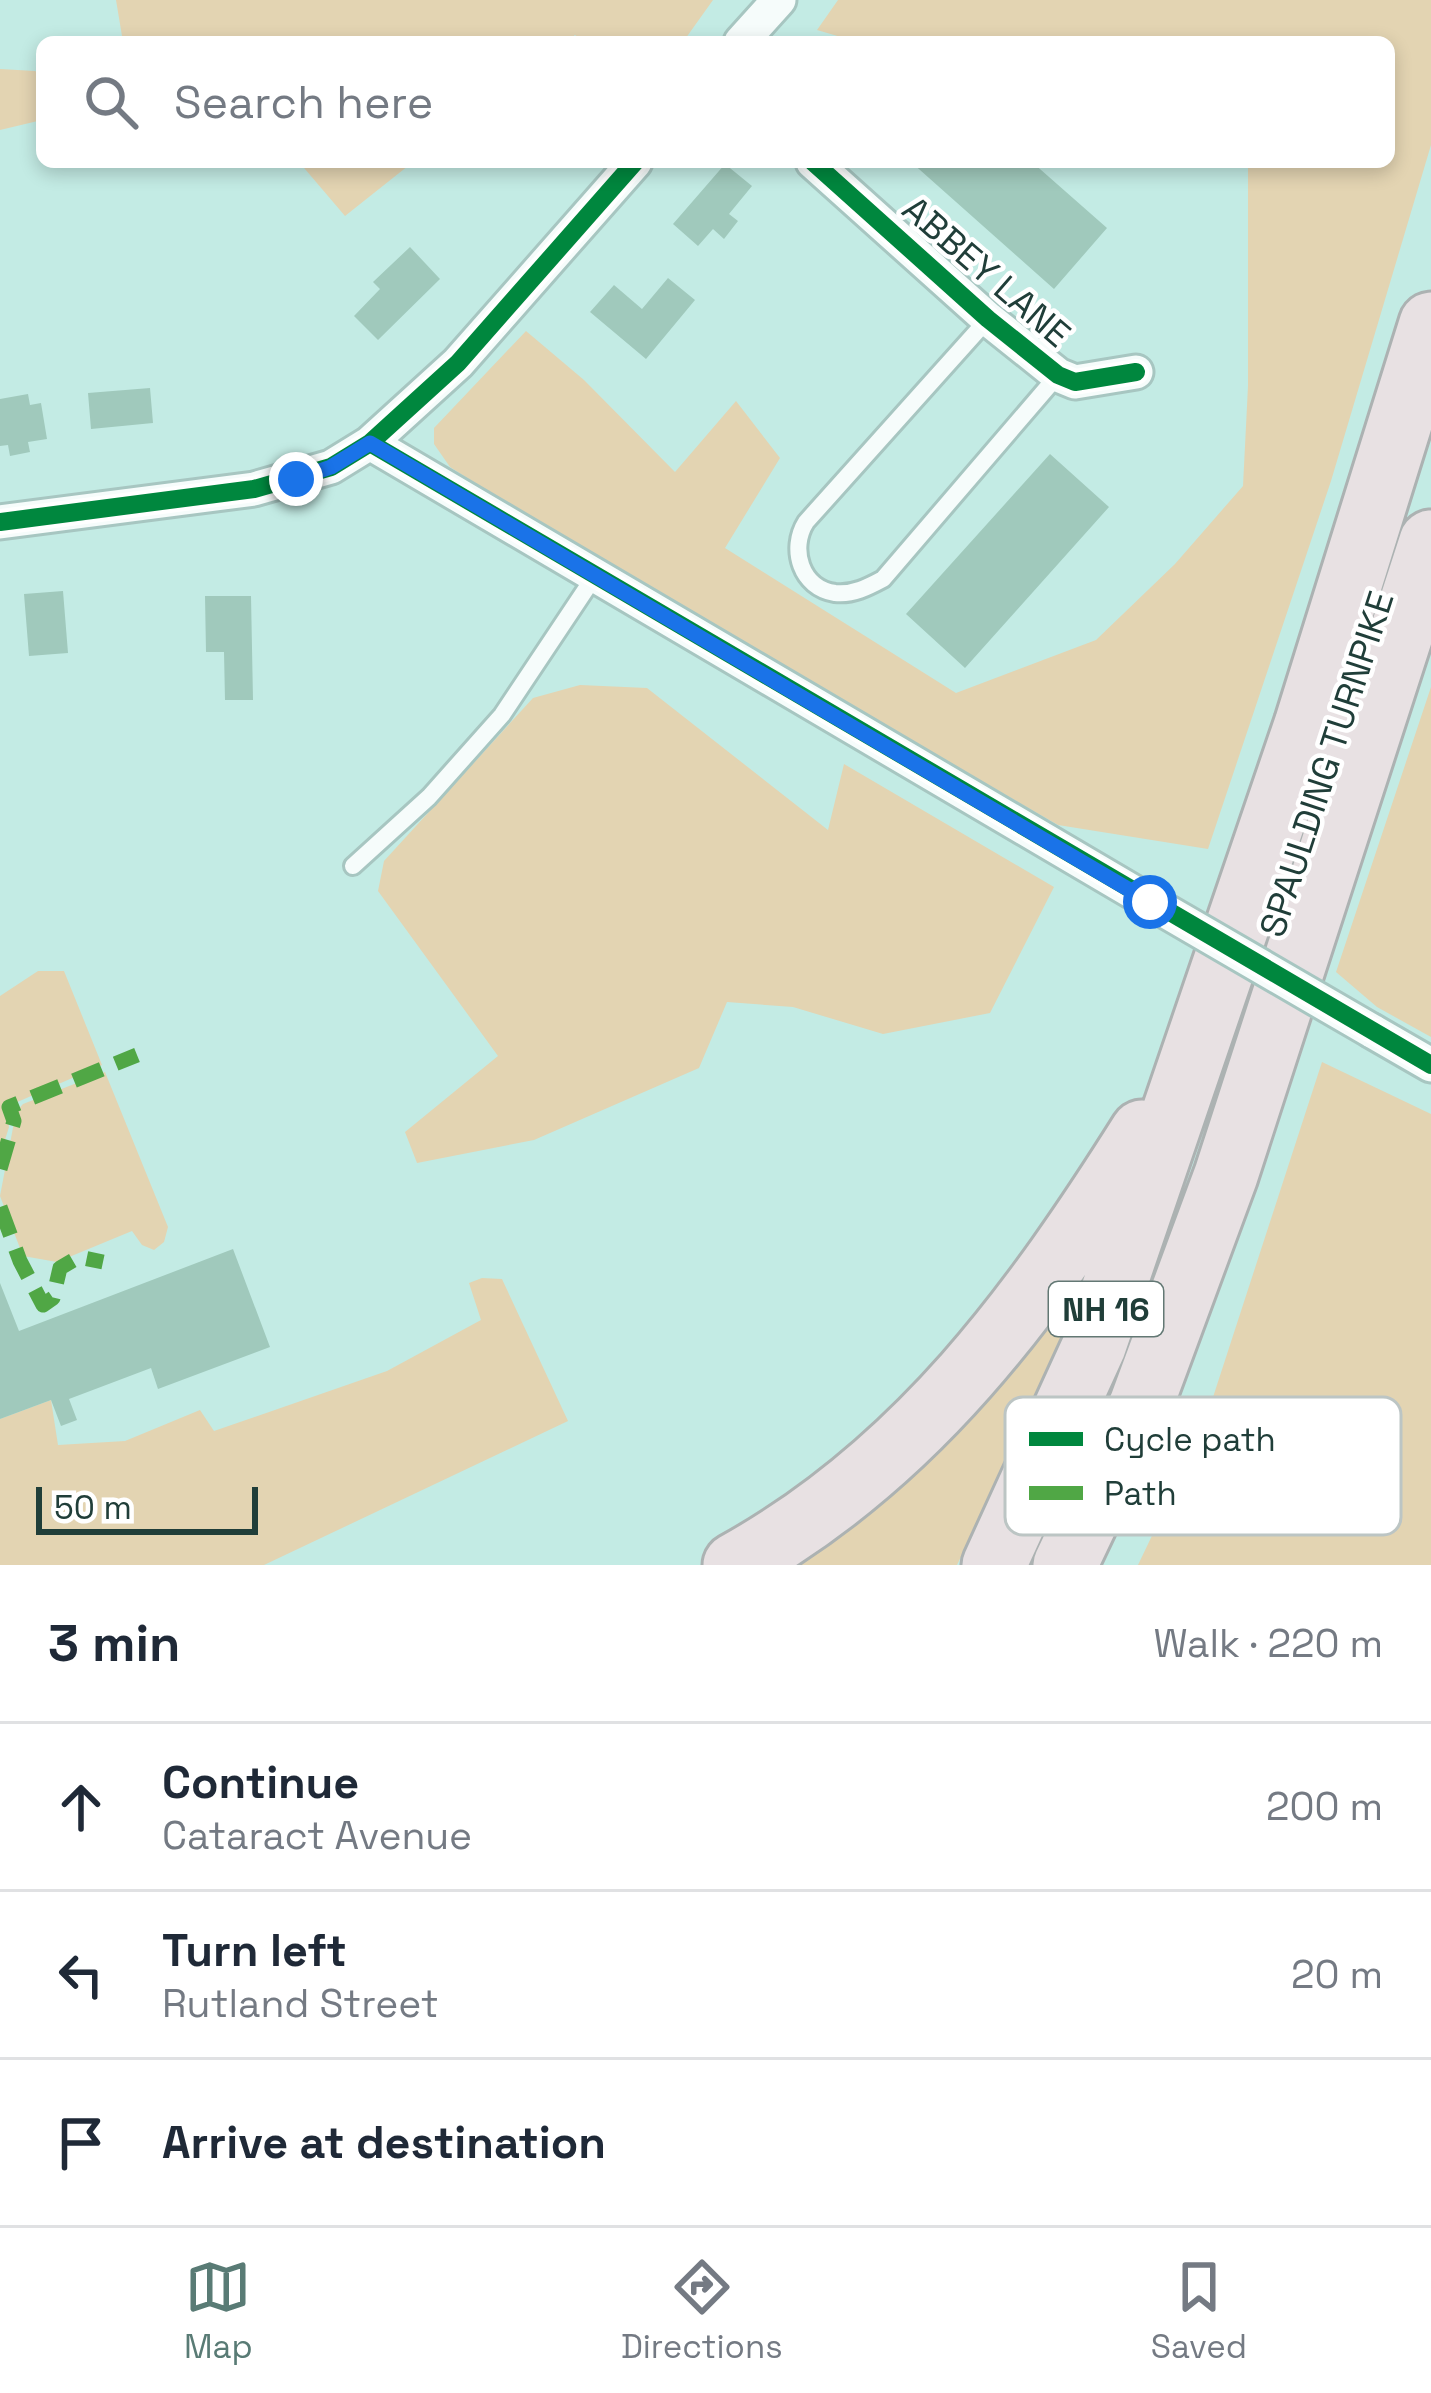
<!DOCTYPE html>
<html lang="en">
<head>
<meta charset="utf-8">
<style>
  :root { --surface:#fff; --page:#f2f2f3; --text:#1f2937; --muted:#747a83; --line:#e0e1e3; --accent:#597b75 }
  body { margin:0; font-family:"Space Grotesk",sans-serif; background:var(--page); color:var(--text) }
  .scale { position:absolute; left:36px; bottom:30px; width:222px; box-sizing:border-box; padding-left:12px; border:6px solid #203e39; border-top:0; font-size:33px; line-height:42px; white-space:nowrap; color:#203e39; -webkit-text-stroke:9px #fff; paint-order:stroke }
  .stop { position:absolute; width:36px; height:36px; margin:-27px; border:9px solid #1a73e8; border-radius:50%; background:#fff }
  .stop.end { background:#1a73e8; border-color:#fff; box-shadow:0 3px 12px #0008 }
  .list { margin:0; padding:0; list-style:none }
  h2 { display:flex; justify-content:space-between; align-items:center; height:156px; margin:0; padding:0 48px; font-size:51px }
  h2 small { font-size:39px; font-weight:400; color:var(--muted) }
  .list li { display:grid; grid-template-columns:78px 1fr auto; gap:36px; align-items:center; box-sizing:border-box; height:168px; padding:0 48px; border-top:3px solid var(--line) }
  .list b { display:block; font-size:45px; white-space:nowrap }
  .list p { margin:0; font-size:39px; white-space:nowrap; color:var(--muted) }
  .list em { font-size:39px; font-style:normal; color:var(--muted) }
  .icon { flex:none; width:66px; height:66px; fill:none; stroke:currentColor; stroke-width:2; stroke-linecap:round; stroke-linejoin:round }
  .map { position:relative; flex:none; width:1431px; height:1565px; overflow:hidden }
  .search { position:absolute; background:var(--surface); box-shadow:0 6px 18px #0003; left:36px; right:36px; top:36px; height:132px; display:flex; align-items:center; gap:30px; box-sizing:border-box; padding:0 42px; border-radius:18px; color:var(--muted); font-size:45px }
  .sheet { height:660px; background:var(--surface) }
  nav { display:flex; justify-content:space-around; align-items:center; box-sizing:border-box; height:168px; border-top:3px solid var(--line); background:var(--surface); font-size:33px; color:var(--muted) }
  nav a { display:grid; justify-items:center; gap:6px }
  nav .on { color:var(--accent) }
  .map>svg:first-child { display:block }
</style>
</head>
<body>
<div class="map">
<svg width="1431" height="1565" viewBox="0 0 1431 1565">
  <rect width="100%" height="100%" fill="#c3ebe4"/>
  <path fill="#e3d4b2" d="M116,0H713L683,42H584L575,35L566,42H123Z
    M838,0H1431V145L1331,481L1208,849L1058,825L591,557L450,467L434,444V428L526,331L584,380L675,472L736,401L780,458L725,548L956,693L1096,640L1175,564L1243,486L1248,386V165L1245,162H1389V42H858L817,30Z
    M0,69L35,71L42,75V120L0,130Z
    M299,162H413L345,216Z
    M580,685L647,688L828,830L844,764L1054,887L990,1013L883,1034L793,1007L727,1002L699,1068L534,1140L417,1163L405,1132L498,1056L378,891L384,861L533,698Z
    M1431,687V1037L1377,1007L1336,972Z
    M38,971H64L102,1065L6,1107L9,1127L0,1156V996Z
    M1322,1062L1431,1114V1565H1138L1202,1431Z
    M105,1072L168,1227L164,1242L154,1250L142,1245L132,1231L57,1262L23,1256L0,1196L16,1112L23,1104Z
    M1067,1276L1085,1285L1024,1429L957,1565H764Z
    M482,1278L502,1279L568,1421L264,1565H0V1419L51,1400L58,1445L125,1441L200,1410L214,1431L387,1371L481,1320L469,1283Z"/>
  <path fill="#a0c9bc" d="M911,162H1032L1107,228L1054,289Z
    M725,164L752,186L729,214L738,221L724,239L713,229L698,246L673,224Z
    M410,247L440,279L378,340L354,316L380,289L373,282Z
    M668,278L695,300L646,359L590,312L614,285L642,309Z
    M150,388L153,423L91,429L88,393Z
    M28,394L30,405L41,403L47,439L28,442L30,452L10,456L8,445L0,446V399Z
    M1050,454L1109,507L965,668L906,614Z
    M63,591L68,653L29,656L24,594Z
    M205,596H251L253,700H225L224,652H206Z
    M233,1249L270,1347L158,1389L151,1368L69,1399L77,1420L61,1426L51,1400L0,1419V1283L19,1331Z"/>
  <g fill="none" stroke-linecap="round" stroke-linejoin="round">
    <g stroke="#a7c6c1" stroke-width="22">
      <path id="lane" d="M988,319L806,522C789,549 801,588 835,593C853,595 868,587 883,579L1058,375
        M353,866L429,797L502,715L594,577"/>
    </g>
    <g stroke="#a7c6c1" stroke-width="39">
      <path id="street" d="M741,42L779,0
        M813,162L988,319L1058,375L1075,382L1136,372
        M370,443L1150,902
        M0,522L254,489L331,467L370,443L458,363L635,162
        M1372,1031L1431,1065"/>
    </g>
    <g stroke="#acb2b2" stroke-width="69">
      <path id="highway" d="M735,1565C917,1464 1033,1305 1142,1132
        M994,1565L1094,1346L1306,725L1431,324
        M1065,1565L1141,1405L1226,1175L1431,542"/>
    </g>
    <use href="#lane" stroke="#f6fcfb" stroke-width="16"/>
    <use href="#street" stroke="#f6fcfb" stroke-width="33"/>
    <use href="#highway" stroke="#e8e1e3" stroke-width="63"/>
    <g stroke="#a7c6c1" stroke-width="39" stroke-linecap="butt">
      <path id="street-bridge" d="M1150,902L1372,1031"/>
    </g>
    <use href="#street-bridge" stroke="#f6fcfb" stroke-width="33"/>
    <path stroke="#50a745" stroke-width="15" stroke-dasharray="30 15" stroke-linecap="butt" d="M0,1169L14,1121L9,1107L137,1055
      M0,1207L20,1261L43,1305L53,1298L60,1268L79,1257L103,1262"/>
    <g stroke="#fff" stroke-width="26">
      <path id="cycleway" d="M813,162L988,319L1058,375L1075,382L1136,372
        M370,443L1431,1065
        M0,522L254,489L331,467L370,443L458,363L635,162"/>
    </g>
    <use href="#cycleway" stroke="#00873e" stroke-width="18"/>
  </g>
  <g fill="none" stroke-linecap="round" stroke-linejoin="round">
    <path stroke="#1a73e8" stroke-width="15" d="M296,479L331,467L370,443L1150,902"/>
  </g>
  <g text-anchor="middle" stroke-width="9" stroke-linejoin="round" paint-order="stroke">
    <rect fill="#fff" stroke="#637874" stroke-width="3" x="1049" y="1282" width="114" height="54" rx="9"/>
    <g font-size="33" font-weight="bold" fill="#203e39">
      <text x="1106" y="1321">NH 16</text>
    </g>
    <g font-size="36" fill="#203e39" stroke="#fff">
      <text transform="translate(987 271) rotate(41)" y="13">ABBEY LANE</text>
      <text transform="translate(1326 764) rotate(-72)" y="13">SPAULDING TURNPIKE</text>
    </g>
  </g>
  <rect x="1005" y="1397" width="396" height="138" rx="18" fill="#fff" stroke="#bcc5c4" stroke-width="3"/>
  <rect x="1029" y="1432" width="54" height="14" fill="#00873e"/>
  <rect x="1029" y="1486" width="54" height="14" fill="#50a745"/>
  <g font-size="33" fill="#203e39">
    <text x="1104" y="1451">Cycle path</text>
    <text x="1104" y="1505">Path</text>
  </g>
</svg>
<div class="scale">50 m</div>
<div class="stop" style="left:1150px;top:902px"></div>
<div class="stop end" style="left:296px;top:479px"></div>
<div class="search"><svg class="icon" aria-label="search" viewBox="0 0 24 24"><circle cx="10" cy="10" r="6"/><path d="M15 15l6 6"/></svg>Search here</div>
</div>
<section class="sheet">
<h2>3 min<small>Walk · 220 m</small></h2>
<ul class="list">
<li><svg class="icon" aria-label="ahead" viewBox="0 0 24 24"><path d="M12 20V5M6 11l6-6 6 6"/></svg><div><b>Continue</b><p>Cataract Avenue</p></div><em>200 m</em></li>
<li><svg class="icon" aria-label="left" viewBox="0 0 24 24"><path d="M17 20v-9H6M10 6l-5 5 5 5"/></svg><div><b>Turn left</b><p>Rutland Street</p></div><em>20 m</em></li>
<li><svg class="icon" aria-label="arrive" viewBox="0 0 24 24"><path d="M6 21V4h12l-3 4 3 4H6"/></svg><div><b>Arrive at destination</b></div></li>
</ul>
</section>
<nav>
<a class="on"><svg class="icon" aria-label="map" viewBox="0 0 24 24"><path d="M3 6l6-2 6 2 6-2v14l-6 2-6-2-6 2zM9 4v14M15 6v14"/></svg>Map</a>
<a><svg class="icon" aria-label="directions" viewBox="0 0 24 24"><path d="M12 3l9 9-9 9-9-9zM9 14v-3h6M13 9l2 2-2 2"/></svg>Directions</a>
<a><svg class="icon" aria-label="saved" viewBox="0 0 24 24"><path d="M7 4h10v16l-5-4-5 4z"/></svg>Saved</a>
</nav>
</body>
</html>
